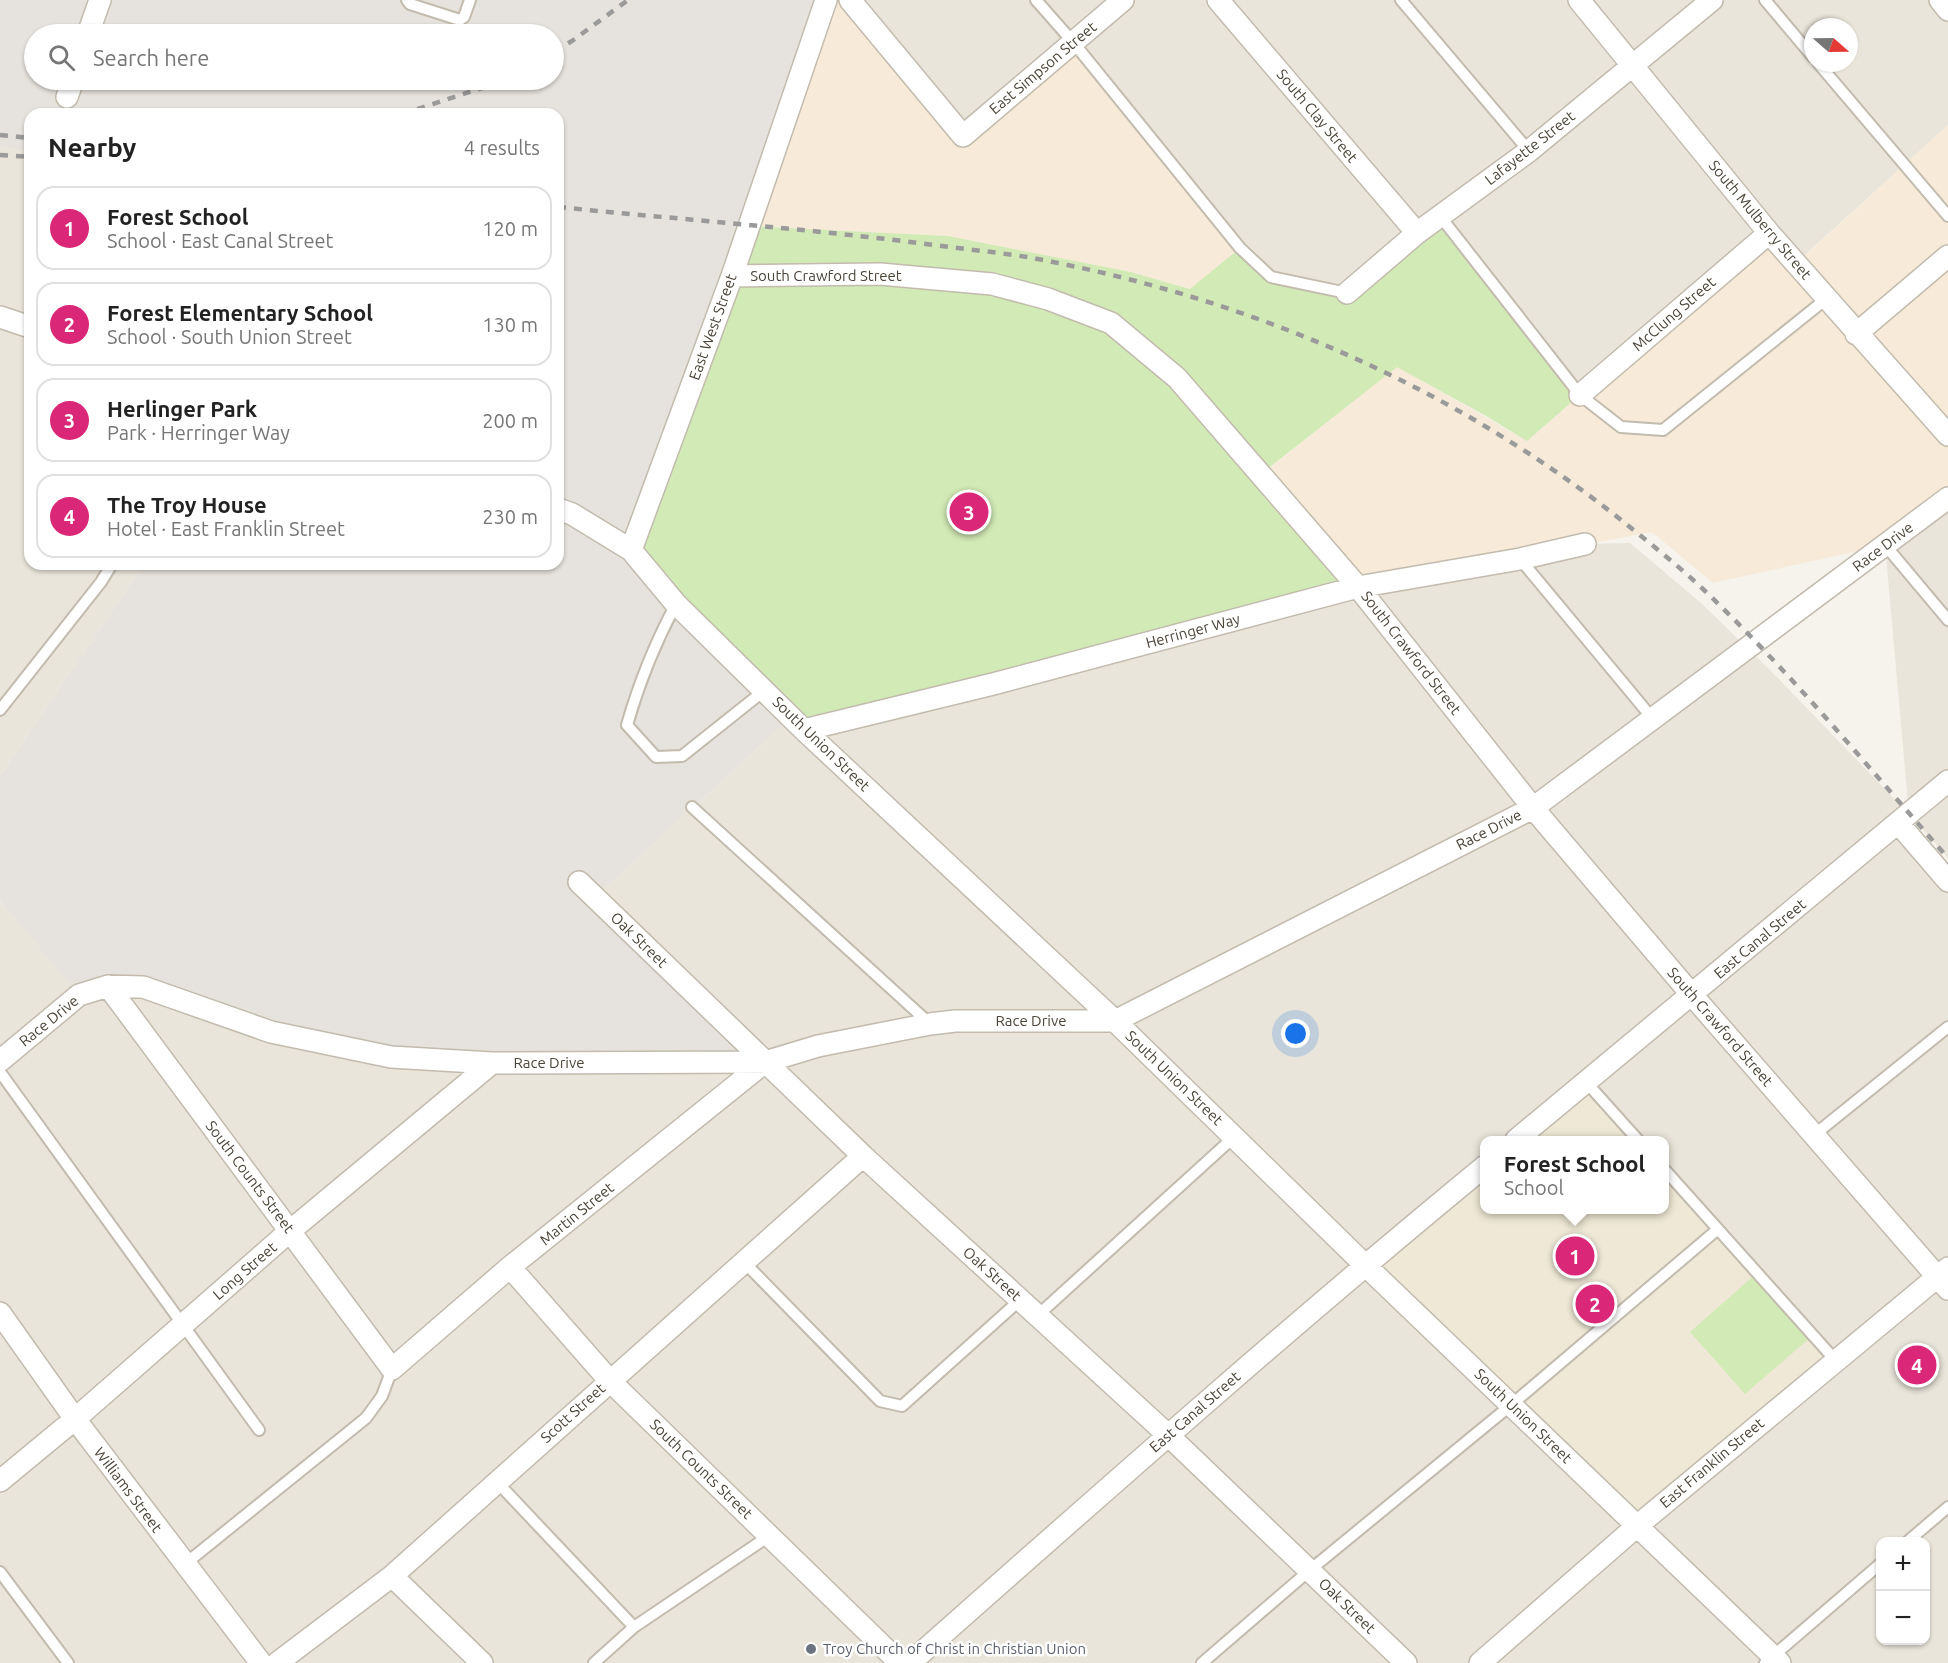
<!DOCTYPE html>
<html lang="en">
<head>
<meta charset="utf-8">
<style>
  :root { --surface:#fff; --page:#f2f2f2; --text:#222; --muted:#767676; --line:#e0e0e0; --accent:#db2777 }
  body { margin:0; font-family:Ubuntu,sans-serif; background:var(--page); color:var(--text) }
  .controls { position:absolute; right:18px; bottom:18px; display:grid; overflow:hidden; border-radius:12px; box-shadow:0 2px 4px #0004 }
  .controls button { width:54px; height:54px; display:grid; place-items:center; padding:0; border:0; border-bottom:2px solid var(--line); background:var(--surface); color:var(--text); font:30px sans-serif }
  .compass { position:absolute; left:1804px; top:18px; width:54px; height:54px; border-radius:50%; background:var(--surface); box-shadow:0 2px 4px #0004; rotate:110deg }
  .you { position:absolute; left:1296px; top:1034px; width:21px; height:21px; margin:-15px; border:4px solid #fff; border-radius:50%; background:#1a73e8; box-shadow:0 0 0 9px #1a73e833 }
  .badge { display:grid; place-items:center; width:39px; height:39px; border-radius:50%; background:var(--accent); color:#fff; font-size:20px; font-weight:700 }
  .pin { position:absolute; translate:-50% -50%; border:3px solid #fff; box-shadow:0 2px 6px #0006 }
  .popup { position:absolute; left:1480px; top:1136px; width:189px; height:78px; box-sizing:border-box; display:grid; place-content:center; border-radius:12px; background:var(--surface); filter:drop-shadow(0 2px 4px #0005); font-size:20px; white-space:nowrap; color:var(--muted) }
  .popup b { font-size:22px; color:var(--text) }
  .popup::after { content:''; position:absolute; left:50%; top:100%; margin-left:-12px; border:12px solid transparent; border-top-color:var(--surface) }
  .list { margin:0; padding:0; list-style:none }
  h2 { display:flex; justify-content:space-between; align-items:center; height:78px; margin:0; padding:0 24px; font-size:26px }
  h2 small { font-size:20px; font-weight:400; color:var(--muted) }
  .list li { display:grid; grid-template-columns:39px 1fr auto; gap:18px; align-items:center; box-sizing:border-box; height:84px; margin:0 12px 12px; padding:0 12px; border:2px solid var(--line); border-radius:18px }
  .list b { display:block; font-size:22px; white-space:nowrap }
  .list p { margin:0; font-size:20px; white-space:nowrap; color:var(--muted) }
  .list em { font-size:20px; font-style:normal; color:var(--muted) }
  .icon { flex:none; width:33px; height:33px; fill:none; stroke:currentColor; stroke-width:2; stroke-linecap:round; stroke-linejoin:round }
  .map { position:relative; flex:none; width:1948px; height:1663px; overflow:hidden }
  .search { position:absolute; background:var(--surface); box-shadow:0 2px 4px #0004; left:24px; top:24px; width:540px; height:66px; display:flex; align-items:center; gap:15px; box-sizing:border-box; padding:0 21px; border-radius:33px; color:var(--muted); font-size:22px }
  .panel { position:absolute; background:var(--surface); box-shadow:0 2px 4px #0004; left:24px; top:108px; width:540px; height:462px; border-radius:18px }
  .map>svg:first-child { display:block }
</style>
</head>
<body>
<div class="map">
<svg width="1948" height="1663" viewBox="0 0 1948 1663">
  <rect width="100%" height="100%" fill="#f6f3ec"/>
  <path fill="#eae5da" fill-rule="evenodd" d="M850,0H1948V125L1795,264L1580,395L1347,293L1271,277L1240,248L963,136ZM1813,27H1849V63H1813Z
    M0,147L30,152V564H144L5,769L0,774Z
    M1948,498V858L1910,815L1899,824L1948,881V1663H0V900L79,994L595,897L791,717L1585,544L1630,543L1701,603L1770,670L1909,814L1885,545ZM1485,1140H1665V1170L1836,1361L1365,1265L1485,1166ZM1880,1542H1926V1640H1880Z"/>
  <path fill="#f7ead8" d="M826,0H850L963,136L1073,42L1240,248L1191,289L1131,272L948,236L748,226Z
    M1948,125V498L1885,545L1713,583L1652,532L1358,587L1261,475L1397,366L1527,441L1769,233L1796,264Z"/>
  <path fill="#e6e2dd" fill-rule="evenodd" d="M0,0H826L748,226L791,717L595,897L765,1062L391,1057L143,987L79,995L0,900V774L5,769L144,564H558V114H30V152L0,147ZM34,34H554V80H34Z"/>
  <path fill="#efe8d6" d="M1586,1082L1638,1140H1516Z
    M1485,1166V1210H1665V1170L1836,1361L1637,1526L1365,1265Z"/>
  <path fill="#d2eab5" d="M1440,216L1580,395L1527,441L1486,416L1397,367L1261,474L1358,587L804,730L631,550L748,226L948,236L1131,272L1190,289L1240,248L1271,277L1347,293Z
    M1757,1273L1812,1336L1745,1394L1690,1332Z"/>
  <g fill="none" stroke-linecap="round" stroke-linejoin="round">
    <g stroke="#c2bbae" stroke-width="14">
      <path id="service" d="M407,0L410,4L460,20L464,17L470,0
        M1036,0L1073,42L1240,248L1271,277L1347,293
        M1401,0L1529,151
        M1765,0L1813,57
        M1818,63L1948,216
        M1440,216L1580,395L1621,427L1663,430L1826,299
        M1885,545L1948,620
        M1520,559L1653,719
        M676,604C655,643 639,683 627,725L656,757L682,756L765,690
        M0,710L101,582L112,564
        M692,807L929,1023
        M0,1072L259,1430
        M1586,1082L1638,1140
        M1814,1135L1948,1027
        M1665,1170L1836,1361
        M744,1262L880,1401L902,1406L1020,1300
        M1037,1316L1234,1137
        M497,1482L634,1627L769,1536
        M1907,1542L1948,1507
        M185,1564L366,1418L382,1396L392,1369
        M0,1572L68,1663
        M594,1663L634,1627
        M1202,1663L1310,1570L1511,1405L1718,1229
        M1765,1663L1880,1564"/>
    </g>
    <g stroke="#c2bbae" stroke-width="24">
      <path id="minor" d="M850,0L963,136L1123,0
        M1218,0L1417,233
        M1579,0L1769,233L1948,435
        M1940,0L1948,10
        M88,34L100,0
        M67,97L73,80
        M732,276L880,274L992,284L1048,299L1111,323L1177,378L1358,587L1533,808L1692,995L1948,1289
        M1347,293L1417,233L1529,151L1712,0
        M0,317L30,327
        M1856,334L1948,256
        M1580,395L1769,233
        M558,509L572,514L631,550L676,604L804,730L1115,1021L1365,1265L1780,1663
        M631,550L732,276L826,0
        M804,730L993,684L1358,587L1520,559L1585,544
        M1899,824L1948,881
        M579,882L863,1156L1168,1435L1406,1663
        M108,986L392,1369L510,1267L765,1062
        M0,1061L79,995L108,986L143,987L271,1032L391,1057L492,1063L765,1062L818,1046L930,1024L955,1021H1115L1533,808L1948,498
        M1516,1140L1948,781
        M510,1267L610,1381L900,1663
        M0,1313L75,1419L261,1663
        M0,1481L75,1419L290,1231L492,1063
        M392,1576L482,1663
        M277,1663L392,1576L863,1156
        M910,1663C1100,1495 1289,1327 1485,1166
        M1480,1663L1637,1526L1948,1268"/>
    </g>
    <use href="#service" stroke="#fff" stroke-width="10"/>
    <use href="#minor" stroke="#fff" stroke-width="21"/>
    <path stroke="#9a9a9a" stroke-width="4.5" stroke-dasharray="8 8" stroke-linecap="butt" d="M554,51L572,41L628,0
      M402,114L485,87L498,80
      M0,135L30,138
      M0,155L30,157
      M558,207C686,220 814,229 942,246C979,251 1017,254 1053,262C1263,304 1458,390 1625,523C1652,545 1680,567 1705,591C1792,674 1869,768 1948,858"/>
  </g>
  <circle fill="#6b7280" stroke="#fff" stroke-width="2" cx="811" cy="1649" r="6"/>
  <g text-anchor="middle" stroke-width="5" stroke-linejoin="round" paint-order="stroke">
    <g font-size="15" fill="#4b4439" stroke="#fff">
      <text transform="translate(1043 68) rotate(-40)" y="5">East Simpson Street</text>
      <text transform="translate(1317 116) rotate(50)" y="5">South Clay Street</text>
      <text transform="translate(1530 148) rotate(-38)" y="5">Lafayette Street</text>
      <text transform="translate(1760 220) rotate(50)" y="5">South Mulberry Street</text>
      <text x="826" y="281">South Crawford Street</text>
      <text transform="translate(1674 314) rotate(-41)" y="5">McClung Street</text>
      <text transform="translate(713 327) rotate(-70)" y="5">East West Street</text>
      <text transform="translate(1883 547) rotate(-37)" y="5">Race Drive</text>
      <text transform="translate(1193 631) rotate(-15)" y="5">Herringer Way</text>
      <text transform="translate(1411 653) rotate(52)" y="5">South Crawford Street</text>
      <text transform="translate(821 744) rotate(44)" y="5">South Union Street</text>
      <text transform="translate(1489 830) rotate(-27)" y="5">Race Drive</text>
      <text transform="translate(1760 939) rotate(-40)" y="5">East Canal Street</text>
      <text transform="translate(639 940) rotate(44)" y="5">Oak Street</text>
      <text transform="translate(49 1021) rotate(-39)" y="5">Race Drive</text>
      <text x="1031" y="1026">Race Drive</text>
      <text transform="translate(1720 1027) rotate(49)" y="5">South Crawford Street</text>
      <text x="549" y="1068">Race Drive</text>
      <text transform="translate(1174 1078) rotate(44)" y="5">South Union Street</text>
      <text transform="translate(250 1177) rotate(53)" y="5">South Counts Street</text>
      <text transform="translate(577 1214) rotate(-39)" y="5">Martin Street</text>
      <text transform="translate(245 1271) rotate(-41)" y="5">Long Street</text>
      <text transform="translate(992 1274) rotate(42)" y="5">Oak Street</text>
      <text transform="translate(1195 1412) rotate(-41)" y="5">East Canal Street</text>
      <text transform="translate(573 1413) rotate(-42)" y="5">Scott Street</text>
      <text transform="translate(1523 1416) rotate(44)" y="5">South Union Street</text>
      <text transform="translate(1712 1463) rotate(-40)" y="5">East Franklin Street</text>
      <text transform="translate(701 1469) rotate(44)" y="5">South Counts Street</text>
      <text transform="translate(128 1490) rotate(53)" y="5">Williams Street</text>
      <text transform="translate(1347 1606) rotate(44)" y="5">Oak Street</text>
    </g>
    <g font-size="15" fill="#5b616d" stroke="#fff" text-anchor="start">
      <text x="823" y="1654">Troy Church of Christ in Christian Union</text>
    </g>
  </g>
</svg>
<div class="controls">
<button>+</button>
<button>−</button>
</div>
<svg class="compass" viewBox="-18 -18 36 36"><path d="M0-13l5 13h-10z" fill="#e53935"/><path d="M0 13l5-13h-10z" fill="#767676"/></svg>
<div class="you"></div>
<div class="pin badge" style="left:1575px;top:1256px">1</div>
<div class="popup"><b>Forest School</b>School</div>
<div class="pin badge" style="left:1595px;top:1304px">2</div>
<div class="pin badge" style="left:969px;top:512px">3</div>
<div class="pin badge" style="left:1917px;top:1365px">4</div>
<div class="search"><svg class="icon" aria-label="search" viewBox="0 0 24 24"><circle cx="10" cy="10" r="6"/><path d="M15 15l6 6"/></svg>Search here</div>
<section class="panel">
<h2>Nearby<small>4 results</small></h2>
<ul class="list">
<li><span class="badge">1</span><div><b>Forest School</b><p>School · East Canal Street</p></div><em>120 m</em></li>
<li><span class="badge">2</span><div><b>Forest Elementary School</b><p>School · South Union Street</p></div><em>130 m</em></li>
<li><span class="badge">3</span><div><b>Herlinger Park</b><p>Park · Herringer Way</p></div><em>200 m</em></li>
<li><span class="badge">4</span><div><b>The Troy House</b><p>Hotel · East Franklin Street</p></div><em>230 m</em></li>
</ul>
</section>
</div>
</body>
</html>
